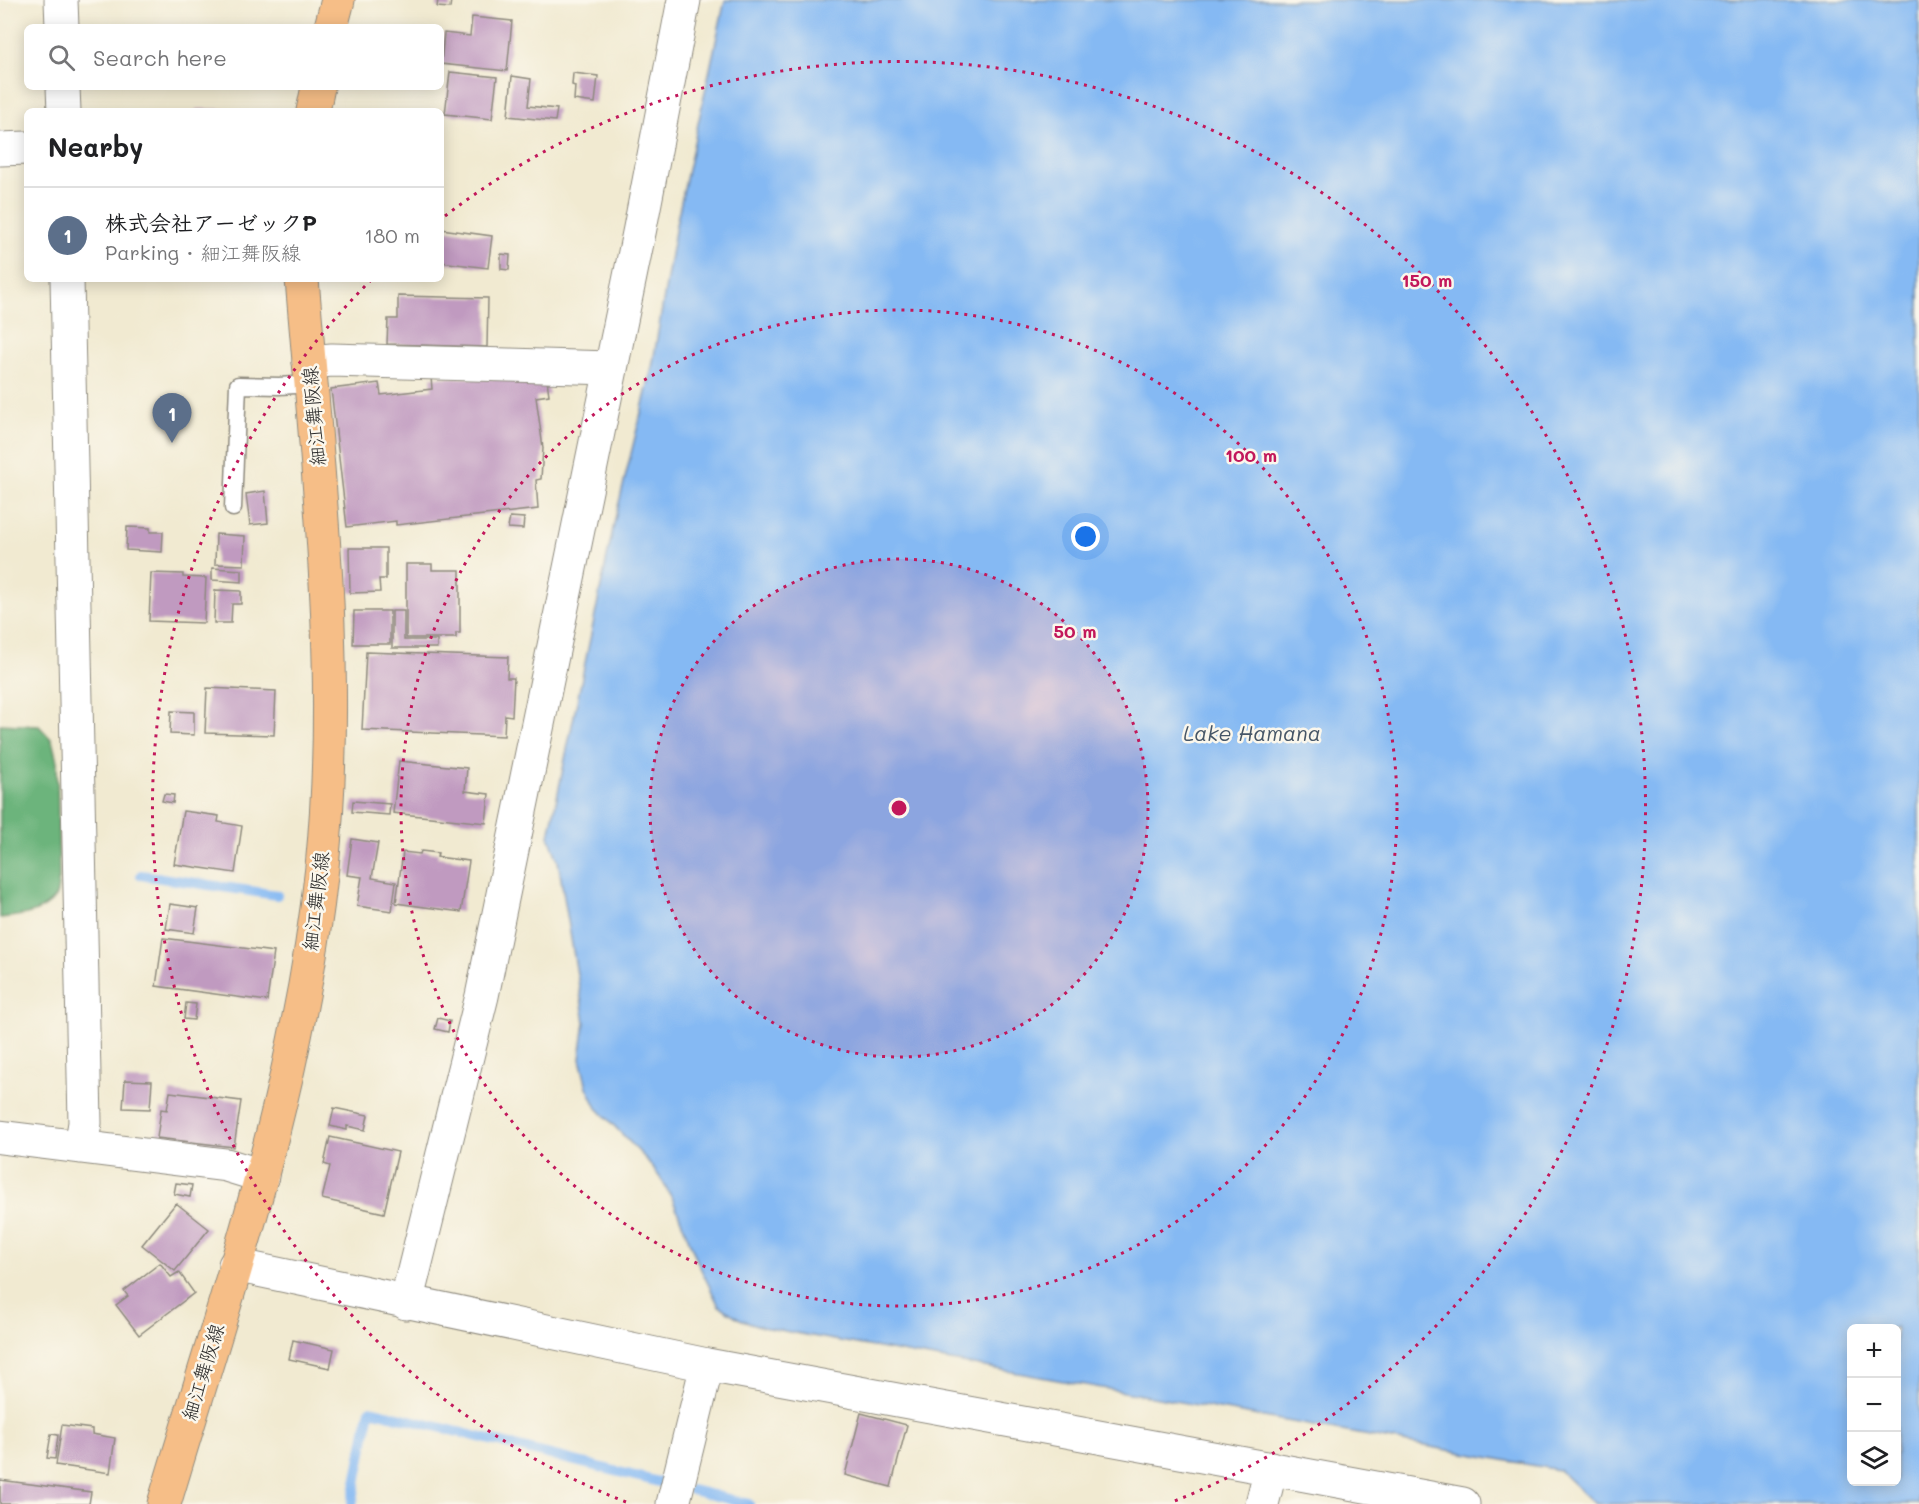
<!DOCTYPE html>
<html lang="en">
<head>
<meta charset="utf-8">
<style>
  :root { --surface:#fff; --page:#f2f2f2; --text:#202124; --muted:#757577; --line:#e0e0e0; --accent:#d1495b }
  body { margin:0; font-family:Mali,"Klee One",sans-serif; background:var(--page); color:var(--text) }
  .controls { position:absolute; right:18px; bottom:18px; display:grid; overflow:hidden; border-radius:9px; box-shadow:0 3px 15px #0003 }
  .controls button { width:54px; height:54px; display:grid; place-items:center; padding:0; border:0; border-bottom:2px solid var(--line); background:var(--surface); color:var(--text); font:30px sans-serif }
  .you { position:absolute; left:1086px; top:537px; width:21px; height:21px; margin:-15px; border:4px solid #fff; border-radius:50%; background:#1a73e8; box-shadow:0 0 0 9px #1a73e833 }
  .badge { display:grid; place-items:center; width:39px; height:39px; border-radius:50%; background:var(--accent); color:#fff; font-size:20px; font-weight:700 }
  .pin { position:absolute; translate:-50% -50px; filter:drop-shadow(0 2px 3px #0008) }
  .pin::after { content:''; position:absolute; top:32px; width:21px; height:18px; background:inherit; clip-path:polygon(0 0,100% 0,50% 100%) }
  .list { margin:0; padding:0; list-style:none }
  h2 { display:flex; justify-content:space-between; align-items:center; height:78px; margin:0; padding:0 24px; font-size:26px }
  h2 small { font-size:20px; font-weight:400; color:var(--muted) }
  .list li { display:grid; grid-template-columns:39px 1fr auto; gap:18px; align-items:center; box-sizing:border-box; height:96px; padding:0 24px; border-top:2px solid var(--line) }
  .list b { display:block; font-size:22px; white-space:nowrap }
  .list p { margin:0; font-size:20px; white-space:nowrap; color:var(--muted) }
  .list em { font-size:20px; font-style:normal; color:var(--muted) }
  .icon { flex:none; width:33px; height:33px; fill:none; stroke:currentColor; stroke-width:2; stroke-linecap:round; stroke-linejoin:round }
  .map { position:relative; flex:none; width:1919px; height:1504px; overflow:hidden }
  .search { position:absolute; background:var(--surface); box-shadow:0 3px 15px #0003; left:24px; top:24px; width:420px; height:66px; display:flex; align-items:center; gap:15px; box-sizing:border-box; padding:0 21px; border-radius:9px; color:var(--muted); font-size:22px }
  .panel { position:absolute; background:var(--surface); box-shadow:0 3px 15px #0003; left:24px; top:108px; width:420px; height:174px; border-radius:9px }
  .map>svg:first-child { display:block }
</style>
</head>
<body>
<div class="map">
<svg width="1919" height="1504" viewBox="0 0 1919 1504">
  <rect width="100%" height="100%" fill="#fbf7ec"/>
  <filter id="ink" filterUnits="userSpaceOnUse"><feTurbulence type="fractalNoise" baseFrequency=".0167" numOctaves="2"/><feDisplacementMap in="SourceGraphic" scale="12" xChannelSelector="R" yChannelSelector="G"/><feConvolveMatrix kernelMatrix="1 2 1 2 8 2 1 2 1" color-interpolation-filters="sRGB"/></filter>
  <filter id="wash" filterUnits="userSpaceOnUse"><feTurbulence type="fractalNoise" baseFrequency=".008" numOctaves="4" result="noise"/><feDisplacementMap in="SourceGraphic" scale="24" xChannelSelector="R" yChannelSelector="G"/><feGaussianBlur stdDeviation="1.35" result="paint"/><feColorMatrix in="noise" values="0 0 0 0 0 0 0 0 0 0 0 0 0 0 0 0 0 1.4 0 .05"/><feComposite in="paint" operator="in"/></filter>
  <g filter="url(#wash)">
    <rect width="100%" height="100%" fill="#f1ead1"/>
    <path fill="#6cb47b" stroke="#4c7053" stroke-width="1.5" d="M0,724L39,726L52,740L57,761L59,878C58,883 58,892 55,897C43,914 19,916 0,918Z"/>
    <path fill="#85b9f3" stroke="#58728f" stroke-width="1.5" fill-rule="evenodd" d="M725,0H1919V1504H1595L1559,1470L762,1327L740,1319L719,1306L698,1263L673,1200L661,1179L647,1160L597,1108L587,1087L580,1059L585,1022L558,861L549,836L615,519L652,368L676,225ZM1852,1328H1896V1482H1852Z"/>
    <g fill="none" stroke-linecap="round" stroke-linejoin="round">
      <path stroke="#85b9f3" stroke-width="10" d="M141,875L277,895
        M692,1490L749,1504
        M352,1504L370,1410L663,1483"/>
    </g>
    <g id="blocks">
      <path fill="#c09ac0" d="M438,0H451L450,8L437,7Z
        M472,17L512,21L507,71L441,64L444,33L470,36Z
        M450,72L497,77L492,119L445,114Z
        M573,73L598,76L595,103L574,100L575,86L572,85Z
        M512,76L531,79L528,106L557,109L555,121L508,116Z
        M196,109H230V111H196Z
        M441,229L492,236L488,268L441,262Z
        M501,254L510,255L509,270L501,269Z
        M398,296L488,298L487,347L387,344L388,319H398Z
        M431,377L547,380L549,395L536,397L543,448L541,479L536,480L538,509L396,525V521L347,527L331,389L379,383L381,395L432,389Z
        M265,491L268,523L250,525L246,494Z
        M510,517L524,518L523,529L508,528Z
        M127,527L150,528V532H163L162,552L126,550Z
        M216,534L245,536L244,565L215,564Z
        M349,548H386V579H379L380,592L350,593Z
        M406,564H432V570H460V633H456V638H406Z
        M212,568L242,570V582L212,580Z
        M151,573L183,574V577L206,578L204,623L149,621Z
        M215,590L241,591V604H232L231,623H214Z
        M354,611H390V644H353Z
        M392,611H404V640H437V648H392Z
        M366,652L508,657L507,678H514L512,716L505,715L504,736L362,730Z
        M207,688L276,691L274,735L205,733Z
        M171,711L194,712V735L170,734Z
        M399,761L467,768L465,791L489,794L486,823L393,813Z
        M164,794L174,795L173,803L162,801Z
        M353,801L390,804L389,815L352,812Z
        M183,811L219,816L218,822L242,826L235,873L174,864Z
        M352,839L378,843L372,878L396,882L392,911L357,906L362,877L347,875Z
        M421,851L438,853L437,857L469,861L461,912L396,903L403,852L420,854Z
        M170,904L198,908L194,933L166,929Z
        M163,938L274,952L267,1001L156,986Z
        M186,1003L196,1004L194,1020L184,1019Z
        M438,1018L450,1021L448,1032L435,1029Z
        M125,1080L152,1081L150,1109L123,1108Z
        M170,1092L241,1101L234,1147L157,1138L161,1109L167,1110Z
        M334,1108L368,1115L365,1130L347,1126V1130L330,1126Z
        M330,1137L398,1152L384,1213L322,1199L330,1166L324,1164Z
        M176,1183L192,1185L190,1197L174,1194Z
        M176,1203L209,1229L175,1271L142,1245Z
        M160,1263L171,1277L179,1272L194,1293L139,1335L116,1305L128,1296L124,1291Z
        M293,1340L334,1349L330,1368L289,1359Z
        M861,1413L907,1425L891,1487L845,1475Z
        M62,1425L92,1429V1434L115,1438L110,1473L56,1465Z
        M51,1434L58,1435L55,1459L47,1458Z
        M0,1480L91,1492L89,1504H0Z"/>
    </g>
  </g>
  <g filter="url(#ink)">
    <use href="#blocks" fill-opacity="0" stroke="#8e8a7e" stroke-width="1.5"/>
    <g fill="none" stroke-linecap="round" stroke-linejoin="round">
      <g stroke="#8e8a7e" stroke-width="19">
        <path id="service" d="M233,508L238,385L279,386L311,384"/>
      </g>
      <g stroke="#8e8a7e" stroke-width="35">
        <path id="minor" d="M61,0L62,27
          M63,87L64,111
          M0,149L27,148
          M67,279L85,1123L81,1147
          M309,362L332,360L611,368
          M0,1137L226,1165L262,1176
          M235,1265L707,1365L1463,1504
          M406,1303L482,996L640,228L684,0
          M673,1504L707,1365
          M1262,1504L1271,1468"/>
      </g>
      <g stroke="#8e8a7e" stroke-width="35">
        <path id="primary" d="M331,27L338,0
          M313,111L318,87
          M164,1504C227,1293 299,1087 322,867C342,670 318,475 302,279"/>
      </g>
      <use href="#service" stroke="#fff" stroke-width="16"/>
      <use href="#minor" stroke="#fff" stroke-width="33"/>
      <use href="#primary" stroke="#f6be87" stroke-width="33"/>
    </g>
  </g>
  <circle cx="899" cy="808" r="249" fill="#c2185b" fill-opacity=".12"/>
  <g fill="none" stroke="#c2185b" stroke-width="3" stroke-dasharray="3 6">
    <circle cx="899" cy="808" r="249"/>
    <circle cx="899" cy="808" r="498"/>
    <path d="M626 1502A746 746 0 0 1 371 280M445 216A746 746 0 1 1 1172 1502"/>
  </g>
  <g text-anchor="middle" stroke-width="5" stroke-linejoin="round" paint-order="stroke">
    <g font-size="20" fill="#2b2b2b" stroke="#fbf7ec">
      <text transform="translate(314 416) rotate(-95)" y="7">細江舞阪線</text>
      <text transform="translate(316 901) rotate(-83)" y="7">細江舞阪線</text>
      <text transform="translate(203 1372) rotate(-73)" y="7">細江舞阪線</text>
    </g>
    <g font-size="21" font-style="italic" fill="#465667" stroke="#fbf7ec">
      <text x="1252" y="741">Lake Hamana</text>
    </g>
  </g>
  <circle cx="899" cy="808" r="9" fill="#c2185b" stroke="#fbf7ec" stroke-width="3"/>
  <g font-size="18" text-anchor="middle" font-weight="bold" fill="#c2185b" stroke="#fbf7ec" stroke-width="5" stroke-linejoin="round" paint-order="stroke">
    <text x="1427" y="287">150 m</text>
    <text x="1251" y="462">100 m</text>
    <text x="1075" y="638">50 m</text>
  </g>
</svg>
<div class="controls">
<button>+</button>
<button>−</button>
<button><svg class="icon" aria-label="layers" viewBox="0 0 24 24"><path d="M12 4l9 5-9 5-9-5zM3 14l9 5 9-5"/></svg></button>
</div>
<div class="you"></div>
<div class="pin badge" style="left:172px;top:443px;background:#5c6f8a">1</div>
<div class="search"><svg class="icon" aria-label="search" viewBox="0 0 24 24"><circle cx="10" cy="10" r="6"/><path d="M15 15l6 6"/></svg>Search here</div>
<section class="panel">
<h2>Nearby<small></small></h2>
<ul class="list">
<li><span class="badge" style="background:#5c6f8a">1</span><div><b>株式会社アーゼックP</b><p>Parking · 細江舞阪線</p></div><em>180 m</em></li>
</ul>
</section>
</div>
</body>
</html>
